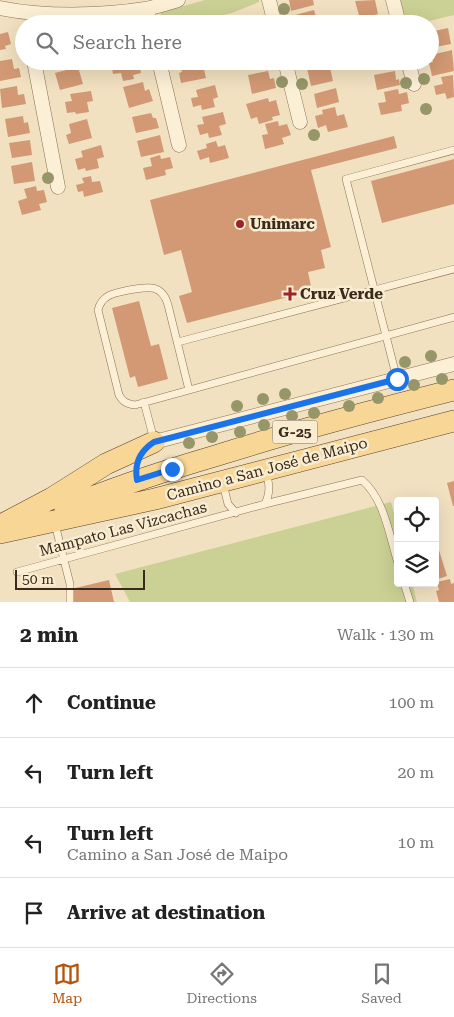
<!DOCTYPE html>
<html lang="en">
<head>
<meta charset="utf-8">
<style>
  :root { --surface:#fff; --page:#f6f6f6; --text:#222; --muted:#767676; --line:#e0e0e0; --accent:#b45309 }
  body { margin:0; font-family:"Roboto Serif",serif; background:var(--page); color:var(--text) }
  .controls { position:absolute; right:15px; bottom:15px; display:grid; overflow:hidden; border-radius:5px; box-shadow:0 5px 20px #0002 }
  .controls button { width:45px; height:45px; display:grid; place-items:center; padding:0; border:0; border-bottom:1px solid var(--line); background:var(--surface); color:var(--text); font:25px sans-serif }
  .scale { position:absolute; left:15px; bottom:12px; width:130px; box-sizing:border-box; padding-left:5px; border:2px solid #3b2a1c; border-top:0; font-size:14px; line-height:18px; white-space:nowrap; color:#3b2a1c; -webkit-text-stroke:4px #f8ecd1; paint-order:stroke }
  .stop { position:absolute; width:15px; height:15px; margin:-11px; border:4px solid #1a73e8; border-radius:50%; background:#fff }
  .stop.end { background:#1a73e8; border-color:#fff; box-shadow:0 1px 5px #0008 }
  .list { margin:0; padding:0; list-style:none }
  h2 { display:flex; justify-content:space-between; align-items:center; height:65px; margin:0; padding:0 20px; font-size:21px }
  h2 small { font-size:16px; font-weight:400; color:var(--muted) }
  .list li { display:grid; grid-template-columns:32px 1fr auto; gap:15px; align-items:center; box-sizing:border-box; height:70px; padding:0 20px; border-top:1px solid var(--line) }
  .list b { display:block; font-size:19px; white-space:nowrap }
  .list p { margin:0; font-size:16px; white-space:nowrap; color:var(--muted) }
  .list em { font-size:16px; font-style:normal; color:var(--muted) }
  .icon { flex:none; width:28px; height:28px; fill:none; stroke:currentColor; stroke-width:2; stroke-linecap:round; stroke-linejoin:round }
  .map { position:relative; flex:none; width:454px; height:602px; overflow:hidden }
  .search { position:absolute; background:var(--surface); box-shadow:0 5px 20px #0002; left:15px; right:15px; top:15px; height:55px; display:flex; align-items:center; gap:12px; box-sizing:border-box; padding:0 18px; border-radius:28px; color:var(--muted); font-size:19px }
  .sheet { height:345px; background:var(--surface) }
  nav { display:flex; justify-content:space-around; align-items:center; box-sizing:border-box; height:70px; border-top:1px solid var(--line); background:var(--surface); font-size:14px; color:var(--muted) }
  nav a { display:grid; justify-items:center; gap:2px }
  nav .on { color:var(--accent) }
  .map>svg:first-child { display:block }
</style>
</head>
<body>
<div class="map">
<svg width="454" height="602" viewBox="0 0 454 602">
  <rect width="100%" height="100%" fill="#f1e1c1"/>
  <path fill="#cbd094" d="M205,0H259V2L232,13L206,19L159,16L162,12Z
    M400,0H454V15L417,24H406Z
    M138,17L126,24H34V20L62,21Z
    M391,502L398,528V583H412L417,602H130L115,574Z"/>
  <path fill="#d29974" d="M289,0H313L314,5L291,11Z
    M375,0L378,14L360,19L355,1Z
    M314,10L318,24H297L295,15Z
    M244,18L246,22L253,20L254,24H232V21Z
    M448,28L451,44L430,48V32Z
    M8,32L11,44L5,46L6,49L0,50V34Z
    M452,50L454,71L432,76L429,63L433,62L431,55Z
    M12,59L14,69L19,68L21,77L0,81V61Z
    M111,61H139L141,73L133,75L134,79L123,81L121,73L113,74Z
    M185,61H202L206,78L181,83L179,73L182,72L180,62Z
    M244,61H268L269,64L246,69Z
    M329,63L333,81L311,86L307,68Z
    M78,67L83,84L60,90L55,73Z
    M268,71L270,79L274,78L276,88L252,94L248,75Z
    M395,71L396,80L399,79L400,85L377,90L374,75Z
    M453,75L454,97L447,99L445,93L436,95L434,86L443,84L441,77Z
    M143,82L145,91L149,89L153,101L129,108L123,87Z
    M215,85L218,97L213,99L215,107L202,110L201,105L193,107L191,98L198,97L196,90Z
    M17,86L18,95L24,94L26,104L2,108L0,89Z
    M336,88L339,102L317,108L314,94Z
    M398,89L399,94L407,92L409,103L401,105L402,111L381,115L378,103L386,102L384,92Z
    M91,91L93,101L87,102L89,112L76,114L75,112L67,113L65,102L72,101L70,94Z
    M268,98L269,102L276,100L280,115L272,117L273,120L259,124L257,117L251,119L246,104Z
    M335,107L337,116L344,114L348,127L328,132L326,125L318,128L315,116L323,114L322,110Z
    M223,112L226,124L219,126L222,135L209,138L208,133L200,135L197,125L204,124L202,117Z
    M151,113L153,118H156L159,128L136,133L132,117Z
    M23,116L24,123L28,122L30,133L8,137L5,119Z
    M87,119L92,138L69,144L66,135L71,133L69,124Z
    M278,121L279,126L287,124L291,135L282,138L284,144L265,149L262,135L268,134L265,124Z
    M160,135L164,152L141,157L137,141Z
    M394,136L397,148L311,170L331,247L321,250L325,268L308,272L312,291L187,323L179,296L192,292L181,250L164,255L150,200Z
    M30,140L32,155L12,158L9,143Z
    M216,141L218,147L225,145L229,158L210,163L209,157L200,160L197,151L207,148L206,144Z
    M101,145L104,157L97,159L99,168L86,171L85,168L78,170L75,159L83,157L81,151Z
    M160,155L161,159L170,157L173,168L165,170L166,175L146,180L143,168L152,166L150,158Z
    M454,159V204L382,223L371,181Z
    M32,162L35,181L14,184L11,166Z
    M91,176L92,182L100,181L103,192L84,197L83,191L78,192L76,185L84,183L82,178Z
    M36,186L37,191L44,190L47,202L39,204L41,210L22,215L18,201L27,198L24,189Z
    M139,301L151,346L159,344L168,379L138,387L135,376L130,378L112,308Z
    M454,481V506H453L447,483Z
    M435,547H438L447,576L435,580Z
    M450,579L451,584L454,583V602H439L436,591L439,590L437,582Z
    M109,580L114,602H74L71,589Z"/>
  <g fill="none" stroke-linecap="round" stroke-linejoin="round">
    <g stroke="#8c7257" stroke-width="8">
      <path id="lane" d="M178,342L454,269
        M397,379L346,179L454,150
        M189,390L168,305C162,283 147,287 129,290C115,293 102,294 98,310L119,395C123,402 127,404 135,405L454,317
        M144,402L154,440
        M223,484L228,504L236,513
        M265,504C270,493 270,485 266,473
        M55,524L70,584V602
        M17,572L265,504L362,480C385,500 389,535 398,563
        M404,583L410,602"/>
    </g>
    <g stroke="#8c7257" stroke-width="15">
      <path id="street" d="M269,0L275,24
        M393,0L399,24
        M0,8C44,17 101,16 145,9C156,7 168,3 178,0
        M147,9L150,24
        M34,61L58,187
        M159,61L179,145
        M285,61L300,122
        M408,61L414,84
        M154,442L454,364"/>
    </g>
    <g stroke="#59402c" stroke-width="22">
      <path id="primary" d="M65,508C114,487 164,471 215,456C294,431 374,410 454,390
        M1,525L52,498L106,464L154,442
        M0,533L155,499L454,421"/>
    </g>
    <use href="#lane" stroke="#fbefd5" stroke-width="7"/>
    <use href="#street" stroke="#fbefd5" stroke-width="14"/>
    <use href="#primary" stroke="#f7d696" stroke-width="21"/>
  </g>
  <g fill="#969669">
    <circle cx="284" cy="9" r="6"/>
    <circle cx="424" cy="79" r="6"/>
    <circle cx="282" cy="82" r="6"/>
    <circle cx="406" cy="83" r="6"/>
    <circle cx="302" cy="84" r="6"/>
    <circle cx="426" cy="109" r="6"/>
    <circle cx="314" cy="135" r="6"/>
    <circle cx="48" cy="178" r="6"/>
    <circle cx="431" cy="356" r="6"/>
    <circle cx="405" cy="362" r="6"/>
    <circle cx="442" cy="379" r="6"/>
    <circle cx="414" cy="385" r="6"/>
    <circle cx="285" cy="394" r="6"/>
    <circle cx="378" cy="398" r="6"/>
    <circle cx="263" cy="399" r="6"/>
    <circle cx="237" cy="406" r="6"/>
    <circle cx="349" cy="406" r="6"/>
    <circle cx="314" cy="413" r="6"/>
    <circle cx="292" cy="416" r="6"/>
    <circle cx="264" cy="425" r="6"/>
    <circle cx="240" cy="432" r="6"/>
    <circle cx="212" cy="437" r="6"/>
    <circle cx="189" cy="443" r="6"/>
  </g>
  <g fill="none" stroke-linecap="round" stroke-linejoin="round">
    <path stroke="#1a73e8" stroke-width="6" d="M172,469L137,480C134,463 140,451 154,442L397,379"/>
  </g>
  <g fill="#9f2227" stroke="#f8ecd1" stroke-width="2">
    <circle cx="240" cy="224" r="5"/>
    <path d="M287.5 286.5h5v5h5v5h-5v5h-5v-5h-5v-5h5z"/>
  </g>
  <g text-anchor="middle" stroke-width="5" stroke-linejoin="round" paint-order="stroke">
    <rect fill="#f8ecd1" stroke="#746452" stroke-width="1" x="272.5" y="420.5" width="45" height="23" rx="4"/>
    <g font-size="14" font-weight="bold" fill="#3b2a1c">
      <text x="295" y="437">G-25</text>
    </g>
    <g font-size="15" font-weight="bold" fill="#3b2a1c" stroke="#f8ecd1" text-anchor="start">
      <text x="250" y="229">Unimarc</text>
      <text x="300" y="299">Cruz Verde</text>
    </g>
    <g font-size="15" fill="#3b2a1c" stroke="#f8ecd1">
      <text transform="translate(267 469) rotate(-15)" y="5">Camino a San José de Maipo</text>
      <text transform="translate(123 529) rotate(-15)" y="5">Mampato Las Vizcachas</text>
    </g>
  </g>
</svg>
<div class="controls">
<button><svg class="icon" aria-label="locate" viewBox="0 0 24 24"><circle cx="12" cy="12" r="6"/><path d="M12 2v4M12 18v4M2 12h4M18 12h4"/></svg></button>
<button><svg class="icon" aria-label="layers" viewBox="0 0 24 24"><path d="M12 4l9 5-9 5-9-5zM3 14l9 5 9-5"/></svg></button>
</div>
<div class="scale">50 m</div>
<div class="stop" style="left:397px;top:379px"></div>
<div class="stop end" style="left:172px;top:469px"></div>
<div class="search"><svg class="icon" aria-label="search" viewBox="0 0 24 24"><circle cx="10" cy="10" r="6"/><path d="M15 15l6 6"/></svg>Search here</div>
</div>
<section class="sheet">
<h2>2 min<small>Walk · 130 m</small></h2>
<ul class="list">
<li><svg class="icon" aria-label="ahead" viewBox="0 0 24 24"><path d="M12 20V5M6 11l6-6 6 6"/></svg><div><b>Continue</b></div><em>100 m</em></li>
<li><svg class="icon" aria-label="left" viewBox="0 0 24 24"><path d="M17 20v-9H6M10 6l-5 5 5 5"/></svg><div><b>Turn left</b></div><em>20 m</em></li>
<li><svg class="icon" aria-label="left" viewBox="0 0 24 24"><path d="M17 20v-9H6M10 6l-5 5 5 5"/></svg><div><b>Turn left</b><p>Camino a San José de Maipo</p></div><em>10 m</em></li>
<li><svg class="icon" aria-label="arrive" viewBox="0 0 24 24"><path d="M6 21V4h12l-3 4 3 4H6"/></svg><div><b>Arrive at destination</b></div></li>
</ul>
</section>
<nav>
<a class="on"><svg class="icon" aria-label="map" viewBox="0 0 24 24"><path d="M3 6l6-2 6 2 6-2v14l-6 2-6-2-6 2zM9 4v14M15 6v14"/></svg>Map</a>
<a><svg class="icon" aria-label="directions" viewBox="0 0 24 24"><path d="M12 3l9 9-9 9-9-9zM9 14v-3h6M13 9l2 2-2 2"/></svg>Directions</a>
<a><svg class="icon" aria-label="saved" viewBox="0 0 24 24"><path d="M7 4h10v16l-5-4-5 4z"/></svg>Saved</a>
</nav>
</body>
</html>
